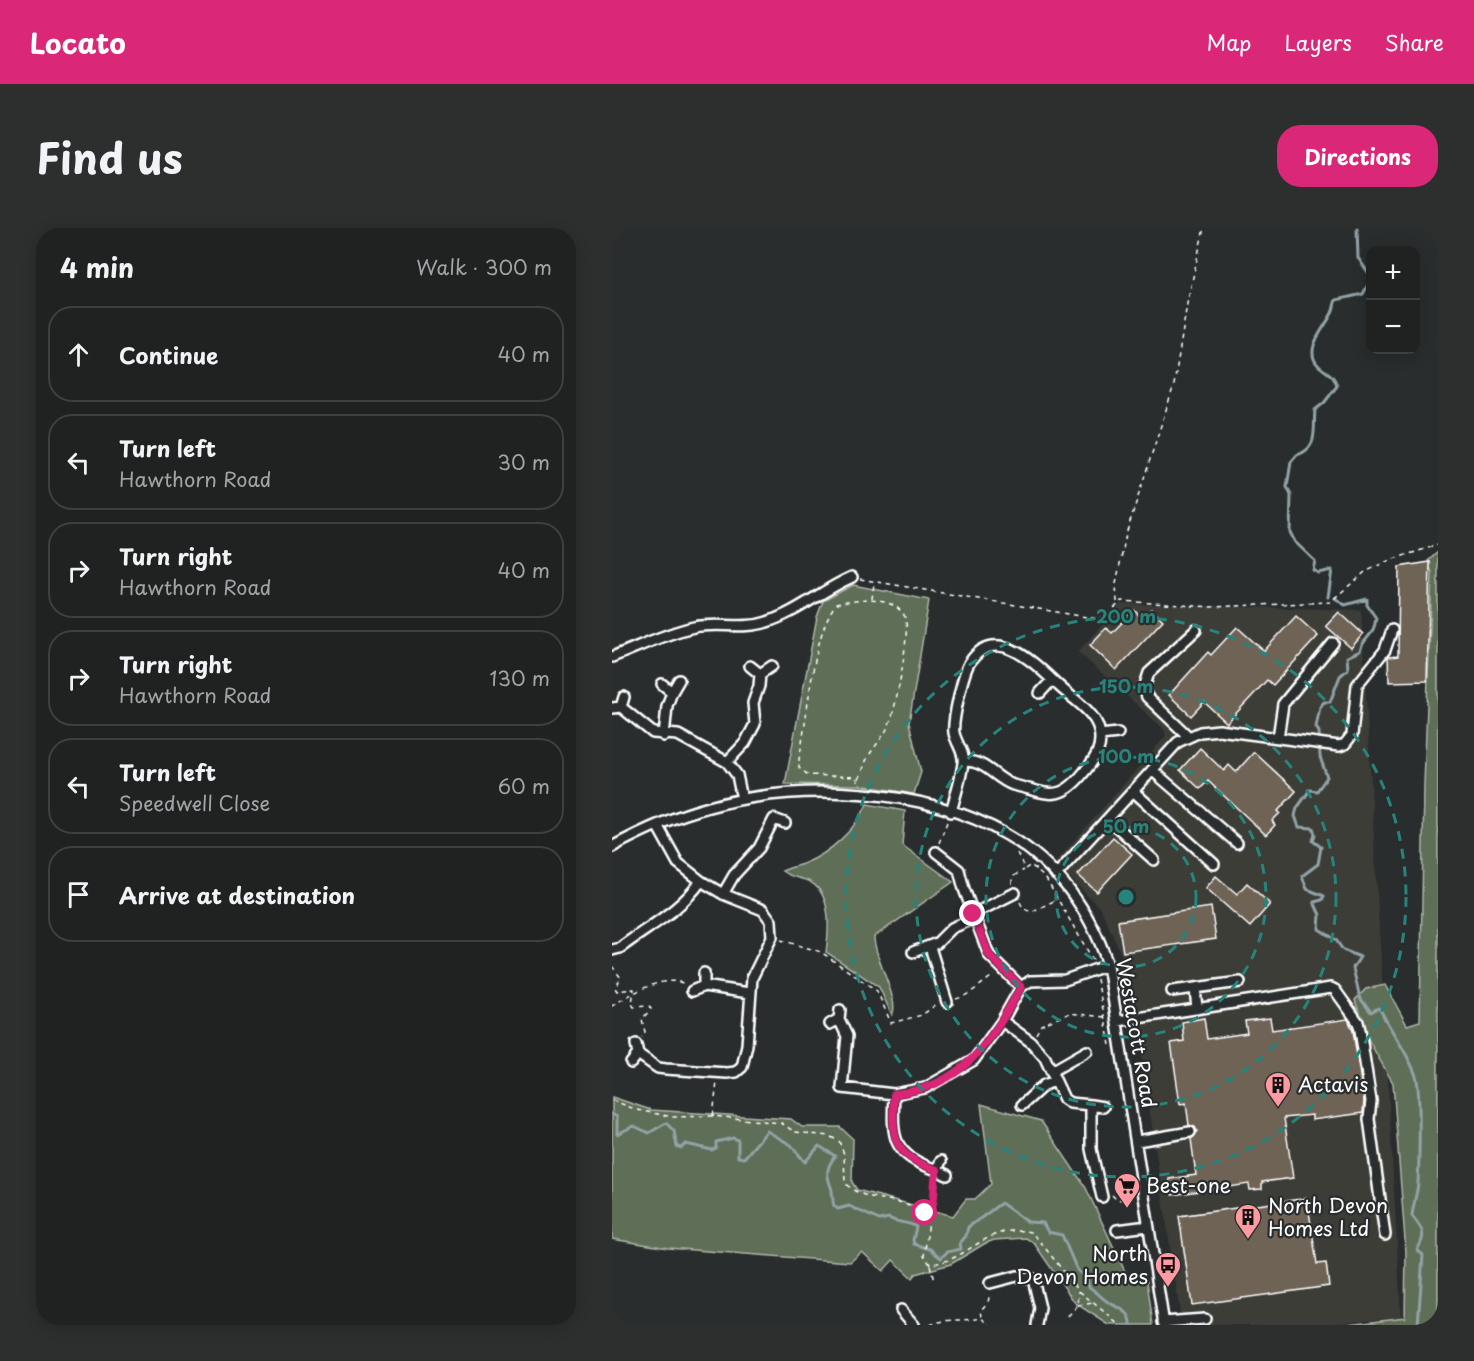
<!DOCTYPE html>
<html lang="en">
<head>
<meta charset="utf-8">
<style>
  :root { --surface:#202222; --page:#2d2f2f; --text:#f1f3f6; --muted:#a2a4a5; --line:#3d3f40; --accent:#db2777 }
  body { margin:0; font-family:"Playpen Sans",sans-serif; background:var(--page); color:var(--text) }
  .controls { position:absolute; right:18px; top:18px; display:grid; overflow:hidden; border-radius:12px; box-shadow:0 3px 15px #0003 }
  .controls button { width:54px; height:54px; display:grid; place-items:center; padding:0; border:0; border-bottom:2px solid var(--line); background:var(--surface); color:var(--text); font:30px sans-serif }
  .stop { position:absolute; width:18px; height:18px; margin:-14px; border:4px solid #db2777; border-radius:50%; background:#fff }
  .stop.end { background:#db2777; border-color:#fff; box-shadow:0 2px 6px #0008 }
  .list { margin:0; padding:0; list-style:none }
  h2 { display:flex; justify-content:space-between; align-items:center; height:78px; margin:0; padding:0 24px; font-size:26px }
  h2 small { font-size:20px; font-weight:400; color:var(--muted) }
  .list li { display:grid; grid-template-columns:39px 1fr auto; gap:18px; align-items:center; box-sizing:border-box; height:96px; margin:0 12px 12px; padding:0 12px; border:2px solid var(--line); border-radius:24px }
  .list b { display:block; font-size:22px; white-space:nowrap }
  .list p { margin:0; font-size:20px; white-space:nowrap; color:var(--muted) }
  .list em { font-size:20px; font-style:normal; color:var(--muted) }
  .icon { flex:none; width:33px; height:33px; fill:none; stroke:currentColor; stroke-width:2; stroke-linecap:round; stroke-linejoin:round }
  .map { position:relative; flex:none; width:826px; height:1097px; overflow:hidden; border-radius:24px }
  header { display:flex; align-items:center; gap:36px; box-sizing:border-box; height:84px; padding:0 30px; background:var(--accent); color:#fff }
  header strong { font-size:28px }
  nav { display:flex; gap:33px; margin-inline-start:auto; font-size:21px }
  .intro { display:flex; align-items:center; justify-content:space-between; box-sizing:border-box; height:144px; padding:0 36px }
  h1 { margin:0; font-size:42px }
  .button { padding:15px 27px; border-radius:24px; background:var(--accent); color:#fff; font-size:21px; font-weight:700 }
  main { display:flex; gap:36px; padding:0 36px }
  aside { flex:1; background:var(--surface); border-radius:24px; box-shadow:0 3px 15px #0003 }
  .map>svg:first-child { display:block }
</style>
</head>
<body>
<header>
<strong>Locato</strong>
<nav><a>Map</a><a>Layers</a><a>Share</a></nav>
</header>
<div class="intro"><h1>Find us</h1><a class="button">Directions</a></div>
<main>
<aside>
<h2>4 min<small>Walk · 300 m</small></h2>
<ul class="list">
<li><svg class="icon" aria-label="ahead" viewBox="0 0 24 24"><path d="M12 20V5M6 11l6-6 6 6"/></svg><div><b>Continue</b></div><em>40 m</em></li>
<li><svg class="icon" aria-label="left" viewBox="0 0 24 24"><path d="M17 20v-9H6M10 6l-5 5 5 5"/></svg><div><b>Turn left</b><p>Hawthorn Road</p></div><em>30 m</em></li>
<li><svg class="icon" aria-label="right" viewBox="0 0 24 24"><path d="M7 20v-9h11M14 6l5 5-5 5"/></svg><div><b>Turn right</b><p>Hawthorn Road</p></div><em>40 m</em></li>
<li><svg class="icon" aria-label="right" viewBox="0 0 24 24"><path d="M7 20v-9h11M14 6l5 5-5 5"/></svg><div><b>Turn right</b><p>Hawthorn Road</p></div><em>130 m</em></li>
<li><svg class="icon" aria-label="left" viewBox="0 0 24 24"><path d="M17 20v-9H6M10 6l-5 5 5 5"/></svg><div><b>Turn left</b><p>Speedwell Close</p></div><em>60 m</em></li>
<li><svg class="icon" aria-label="arrive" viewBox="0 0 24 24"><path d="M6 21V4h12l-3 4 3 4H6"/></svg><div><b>Arrive at destination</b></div></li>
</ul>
</aside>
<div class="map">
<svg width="826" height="1097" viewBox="0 0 826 1097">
  <rect width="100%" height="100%" fill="#2a2d2e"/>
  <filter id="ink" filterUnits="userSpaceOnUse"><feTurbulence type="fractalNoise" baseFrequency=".0167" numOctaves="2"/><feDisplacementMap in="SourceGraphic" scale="12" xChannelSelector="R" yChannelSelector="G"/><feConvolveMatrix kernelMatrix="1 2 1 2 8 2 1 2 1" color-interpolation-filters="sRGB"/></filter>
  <g filter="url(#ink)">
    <path fill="#3e3d39" d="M508,376L749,382L789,1088L706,1097H570L517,744L489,681L443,635L554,508L552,501L466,424Z"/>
    <path fill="#5f6e57" stroke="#afb6ab" stroke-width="1.5" d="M826,324V1097H728L793,1089L794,1025L781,855L757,813L743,772L754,761L773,757L795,797L808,793L812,557L820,345L816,333Z
      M241,357L317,372L297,495L309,544L302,566L247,557L173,556L205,389L211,373Z
      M255,576L293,583L290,617L341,654L262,709C262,731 289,773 280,787L267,759L214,724C217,703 221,664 196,653C186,649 179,650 170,643C178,639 186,638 193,635C217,626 245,600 255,576Z
      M0,869L39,882L179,891L190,899H228L241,911L240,954L245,962L341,988L354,971H363L379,956L369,876L429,893L474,960L517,1052L535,1053L541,1097H497L463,1075L422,1015L414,1010L382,1012L372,1016L339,1036L303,1046L300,1050L281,1032L271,1043L250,1024L238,1034L56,1020L0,1011Z"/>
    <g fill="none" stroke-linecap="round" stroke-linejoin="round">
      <path stroke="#91a3a6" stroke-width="3" d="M745,0L746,30L758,47
        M716,369L720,342L706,345L701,342L703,333L683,314L678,304L679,267L675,259L679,234L685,227C707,220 701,202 703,182L712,175L725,158C722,146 716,146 707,138C690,122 713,100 720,85C722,81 722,76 724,72L751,66L758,53
        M723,370L733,377L755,371V377L764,390C762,410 751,409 748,423L735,429L736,441L728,448L718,474H712L708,479L704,499L707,504L708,529L715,549L705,563L698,562L685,580L683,588L687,599L701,600L703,606L701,613L709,619L706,636L690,648L695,661L712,668L710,672L702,674L708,687L707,701L724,712L731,722L748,729L741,740L748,770L759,784L766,780L769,783C780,806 796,824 804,848C809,862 807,937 806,955C805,966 801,977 800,988C811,1001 815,1007 805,1022L811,1027L806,1097
        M0,886L5,889V906L22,898L37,905L54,895L62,903L65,919L69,920L74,916L100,922L104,920V914L121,910L126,912V929L132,930L155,903L179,917L193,934L207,918L223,928C214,940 214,946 219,959C221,963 220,972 222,978L226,981L237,978L267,992L277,990C286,996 296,993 304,999L301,1012L302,1016L318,1021L329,1030L335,1024L349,1021L348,1015L354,1008L356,999C368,991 377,984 389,975L416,994L431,995L436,1004L450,1007L465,1042L475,1051L477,1059C485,1064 490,1070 496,1074C506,1080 520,1083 519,1097"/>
    </g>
    <path fill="#6e6354" stroke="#fff" stroke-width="1.5" d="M818,334L815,453L777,454L776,429L786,428L787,339Z
      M539,381L551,392L504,442L478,417L494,400L500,405L522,382L530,390Z
      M727,384L751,406L739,420L714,398Z
      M684,388L706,408L661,457L655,452L615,495L592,474L579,488L557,467L596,424L599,427L625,399L652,423Z
      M588,520L612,543L617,537L624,544L642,524L684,563L666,583L668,585L660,593L663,597L654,607L596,553L588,561L568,542Z
      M501,609L520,626L485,664L466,647Z
      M604,648L625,666L635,655L658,676L638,699L594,660Z
      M599,679L604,711L511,724L506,693Z
      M592,790L595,811L635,805L633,793L658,790L660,802L736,791L741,803L752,873L751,885L700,892V887L672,890L681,950L650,954V961L638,962L637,956L560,967L557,951L584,947L579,911L585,903L583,899L577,897L574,875L568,876L559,815L572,813L570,794Z
      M695,970L705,1036L714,1035L717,1058L580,1077L567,988Z"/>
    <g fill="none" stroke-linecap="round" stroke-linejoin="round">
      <g stroke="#fff" stroke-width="14">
        <path id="minor" d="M0,429C26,419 54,405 82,399C106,394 132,402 155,394C186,384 210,362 240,349
          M138,438L148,446L160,438
          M50,456L60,464L67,452
          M428,465L440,452
          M9,479L41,505L66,507L115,534L125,547L130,571
          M0,480L9,479L12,469
          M488,507L506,505
          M52,508L55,478L60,464
          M576,508L535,469L532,460L537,445L584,402
          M666,510L671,476L721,415
          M115,534L133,515L143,496L141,475L147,458L148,446
          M540,542L625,615
          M521,563L602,636
          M339,584C343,568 349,551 351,535C353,525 344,515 342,505C340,494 351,444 358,434C385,394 425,438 448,459C461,471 483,484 487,502C491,519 483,531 473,543C447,576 437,565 401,557C382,550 375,533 352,533
          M496,591L542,632
          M0,619C31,602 63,588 97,579C186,554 313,559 395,607C444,635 479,683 496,737L552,1097
          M324,624L347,642L352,661L377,727L409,759
          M444,647L566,514L588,504L607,502L727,518L733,516L740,507L745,457L773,422L780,402
          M111,666L122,647L147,620L162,591L173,595
          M361,686L403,665
          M318,719L335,774
          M0,722L8,720C37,698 68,683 89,653
          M301,724L325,715L340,700L363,690
          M92,758L137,765
          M80,763L92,758V745
          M560,763L583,760
          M585,781L583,760L628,754
          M227,791L235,808L230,860L282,866L313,860L362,832L390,793L409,759L418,753L453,752L496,737
          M390,793L419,814L433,830L452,871L458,875L479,877V921L490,969
          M506,793L719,760L723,762L746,794L748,802L759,873L757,891L773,1007
          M218,796L227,791L228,782
          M26,826L46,840L54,841L115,845L124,844L130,839L135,817L140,750L160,709L159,693L151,682L111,666L89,653L66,635L45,597
          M19,835L26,826L24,816
          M440,843L475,823
          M282,866C280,910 279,926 325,942
          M410,877L432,857L443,853
          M479,877L491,879
          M525,913L578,904
          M329,933L325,942L335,947
          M505,1002L536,998
          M378,1055L405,1048L421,1051L428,1080L425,1097
          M289,1082L302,1097
          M551,1094L593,1091"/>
      </g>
      <path stroke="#fff" stroke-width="1.5" stroke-dasharray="4.5 4.5" stroke-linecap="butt" d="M248,351L486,391L497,386L509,373L599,379L718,374L753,344L778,332L826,317
        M260,371L262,355
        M505,374L504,356L514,306L562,157L575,76L592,0
        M247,551C251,544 252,536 256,529C263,517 273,508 278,494C284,480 299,401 293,389C281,366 244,372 224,376C200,406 196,490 187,531V540L196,547L244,549L247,555
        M327,615L335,594
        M405,625L413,641L419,637L434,651L481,732
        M400,656V649L412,642
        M408,674L411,680L419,684L446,671
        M169,712L209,724L265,763L279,795L310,787L325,776
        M0,738L9,750L3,760L5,763L22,761L20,776L22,779L37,778L39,781L30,791L33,804L30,809
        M485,751L498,817
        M344,771C357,768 370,755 382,747
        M0,778C17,767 54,744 74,757
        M424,806L429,797L458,785L492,789
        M0,872L25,882L61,889L101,888L169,895L183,904L217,908L227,913L232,926L233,955C254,978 293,966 315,987L317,994L312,1028L318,1036C356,1034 373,995 418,1004L426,1011L467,1063L508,1097
        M101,888L105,854
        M500,967L505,972L523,969
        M316,986L321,975L323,951
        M318,1037L322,1053
        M466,1077L482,1075
        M456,1088L466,1077L467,1063
        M370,1089L369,1082L376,1074L378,1065
        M318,1097C336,1089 353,1094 370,1090L379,1097"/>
      <use href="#minor" stroke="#2a2d2e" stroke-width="9"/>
    </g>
  </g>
  <g fill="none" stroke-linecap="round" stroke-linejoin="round" filter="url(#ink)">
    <path stroke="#db2777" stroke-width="8" d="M313,985L315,987C326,975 320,956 325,942C279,927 280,910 282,866C351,860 379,813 409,759L377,727L361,686"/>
  </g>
  <g fill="none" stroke="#27847c" stroke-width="3" stroke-dasharray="10 8">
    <circle cx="514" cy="669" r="70"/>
    <circle cx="514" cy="669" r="140"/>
    <circle cx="514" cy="669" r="210"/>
    <circle cx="514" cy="669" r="280"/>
  </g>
  <defs>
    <g id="building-pin" transform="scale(1.35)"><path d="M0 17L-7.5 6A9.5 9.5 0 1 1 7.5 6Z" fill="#ff9aa2" stroke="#2a2d2e"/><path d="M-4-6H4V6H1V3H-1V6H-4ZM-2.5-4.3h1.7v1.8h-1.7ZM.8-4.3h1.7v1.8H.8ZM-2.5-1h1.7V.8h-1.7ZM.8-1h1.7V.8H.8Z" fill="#111"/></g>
    <g id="supermarket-pin" transform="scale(1.35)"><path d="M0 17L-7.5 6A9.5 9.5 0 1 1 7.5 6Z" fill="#ff9aa2" stroke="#2a2d2e"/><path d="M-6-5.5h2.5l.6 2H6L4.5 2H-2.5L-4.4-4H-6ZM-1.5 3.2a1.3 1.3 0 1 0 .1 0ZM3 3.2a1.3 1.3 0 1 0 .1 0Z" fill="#111"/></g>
    <g id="bus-pin" transform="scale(1.35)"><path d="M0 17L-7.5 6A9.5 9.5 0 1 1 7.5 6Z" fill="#ff9aa2" stroke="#2a2d2e"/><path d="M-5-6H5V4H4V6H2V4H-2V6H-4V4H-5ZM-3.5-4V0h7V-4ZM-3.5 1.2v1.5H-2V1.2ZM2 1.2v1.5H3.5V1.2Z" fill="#111"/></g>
  </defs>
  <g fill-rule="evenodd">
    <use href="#building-pin" x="666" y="857"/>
    <use href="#supermarket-pin" x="515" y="958"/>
    <use href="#building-pin" x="636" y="989"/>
    <use href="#bus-pin" x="556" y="1037"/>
  </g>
  <g text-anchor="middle" stroke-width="4.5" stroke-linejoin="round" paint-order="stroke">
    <g font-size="20" fill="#fff" stroke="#2a2d2e">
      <text transform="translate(524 805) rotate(80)" y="7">Westacott Road</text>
    </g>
    <g font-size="20" fill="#fff" stroke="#2a2d2e" text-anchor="start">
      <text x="686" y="864">Actavis</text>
      <text x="534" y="965">Best-one</text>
      <text x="656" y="985">North Devon<tspan x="656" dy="23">Homes Ltd</tspan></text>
      <text x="536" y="1033" text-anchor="end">North<tspan x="536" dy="23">Devon Homes</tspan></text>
    </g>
  </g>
  <circle cx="514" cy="669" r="9" fill="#27847c" stroke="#2a2d2e" stroke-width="3"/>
  <g font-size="18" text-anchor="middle" font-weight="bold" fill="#27847c" stroke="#2a2d2e" stroke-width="4.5" stroke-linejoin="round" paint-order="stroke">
    <text x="514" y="395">200 m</text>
    <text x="514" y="465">150 m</text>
    <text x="514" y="535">100 m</text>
    <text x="514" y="605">50 m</text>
  </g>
</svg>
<div class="controls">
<button>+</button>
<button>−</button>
</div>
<div class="stop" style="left:313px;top:985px"></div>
<div class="stop end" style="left:361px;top:686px"></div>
</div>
</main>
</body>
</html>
